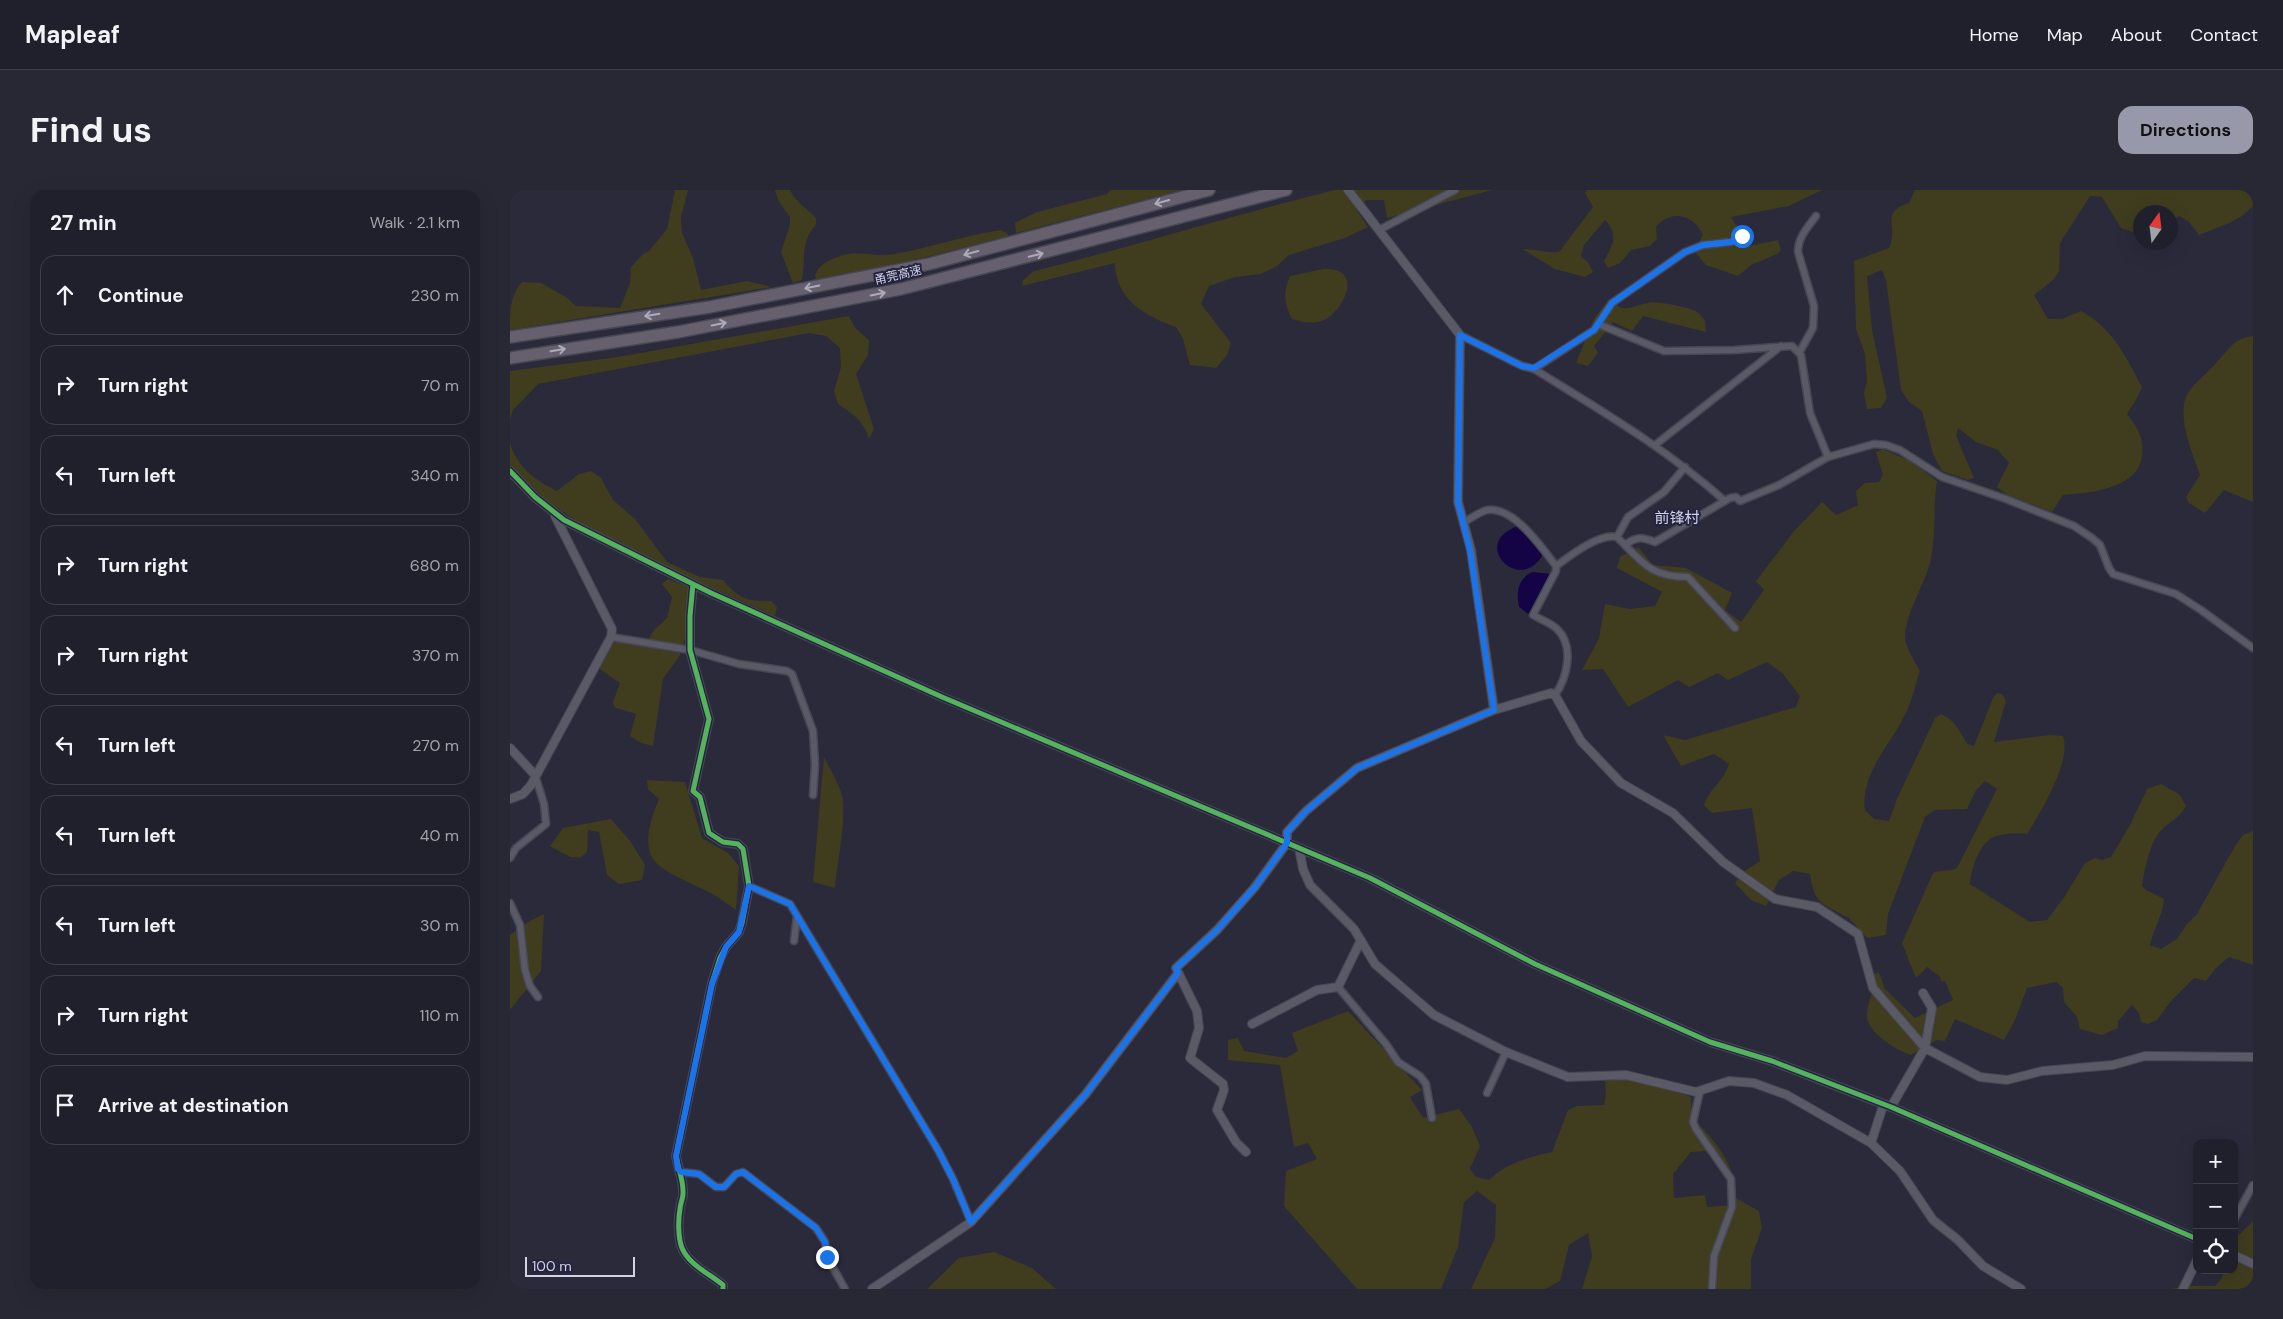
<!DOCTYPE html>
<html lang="en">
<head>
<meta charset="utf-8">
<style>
  :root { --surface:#20202c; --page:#282834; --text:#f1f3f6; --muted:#a2a3a9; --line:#3d3e48; --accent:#9798aa }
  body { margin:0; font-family:"DM Sans","Noto Sans SC",sans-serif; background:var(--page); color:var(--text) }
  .controls { position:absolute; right:15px; bottom:15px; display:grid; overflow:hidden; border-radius:10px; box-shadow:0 5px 20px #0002 }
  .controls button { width:45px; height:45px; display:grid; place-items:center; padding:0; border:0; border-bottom:1px solid var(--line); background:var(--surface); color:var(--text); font:25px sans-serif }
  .compass { position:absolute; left:1623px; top:15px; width:45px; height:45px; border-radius:50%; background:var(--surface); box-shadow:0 5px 20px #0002; rotate:14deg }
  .scale { position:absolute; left:15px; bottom:12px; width:110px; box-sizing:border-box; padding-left:5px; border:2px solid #d2d4e6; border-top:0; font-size:14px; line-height:18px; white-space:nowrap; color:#d2d4e6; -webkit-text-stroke:4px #242441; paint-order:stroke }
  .stop { position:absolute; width:15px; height:15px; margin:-11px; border:4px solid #1a73e8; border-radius:50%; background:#fff }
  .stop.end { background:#1a73e8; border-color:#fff; box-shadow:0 1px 5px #0008 }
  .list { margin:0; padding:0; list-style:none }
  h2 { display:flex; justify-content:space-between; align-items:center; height:65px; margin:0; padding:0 20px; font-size:21px }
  h2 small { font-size:16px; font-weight:400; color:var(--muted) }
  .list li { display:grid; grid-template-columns:32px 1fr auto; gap:15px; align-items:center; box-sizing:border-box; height:80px; margin:0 10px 10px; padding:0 10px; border:1px solid var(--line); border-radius:15px }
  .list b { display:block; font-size:19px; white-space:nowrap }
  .list em { font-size:16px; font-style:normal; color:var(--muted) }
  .icon { flex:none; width:28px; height:28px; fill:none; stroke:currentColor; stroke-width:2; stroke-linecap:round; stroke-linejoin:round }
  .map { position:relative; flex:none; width:1743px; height:1099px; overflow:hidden; border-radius:15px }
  header { display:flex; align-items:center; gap:30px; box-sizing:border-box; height:70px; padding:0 25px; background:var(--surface); border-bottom:1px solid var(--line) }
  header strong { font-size:24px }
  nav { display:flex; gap:28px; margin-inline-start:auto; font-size:18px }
  .intro { display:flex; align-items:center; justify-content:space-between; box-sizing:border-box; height:120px; padding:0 30px }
  h1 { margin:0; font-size:35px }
  .button { padding:12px 22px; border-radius:15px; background:var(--accent); color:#111; font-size:18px; font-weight:700 }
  main { display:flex; gap:30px; padding:0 30px }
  aside { flex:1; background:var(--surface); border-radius:15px; box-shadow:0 5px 20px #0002 }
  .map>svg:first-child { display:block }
</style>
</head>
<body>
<header>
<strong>Mapleaf</strong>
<nav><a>Home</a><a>Map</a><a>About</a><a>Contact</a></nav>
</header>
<div class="intro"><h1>Find us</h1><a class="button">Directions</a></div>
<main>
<aside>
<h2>27 min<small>Walk · 2.1 km</small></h2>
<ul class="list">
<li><svg class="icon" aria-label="ahead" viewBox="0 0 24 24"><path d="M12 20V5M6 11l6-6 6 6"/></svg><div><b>Continue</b></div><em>230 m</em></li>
<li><svg class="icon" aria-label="right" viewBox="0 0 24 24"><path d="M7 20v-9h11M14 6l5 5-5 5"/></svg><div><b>Turn right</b></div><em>70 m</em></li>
<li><svg class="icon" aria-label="left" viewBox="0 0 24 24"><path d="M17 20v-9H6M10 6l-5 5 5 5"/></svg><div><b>Turn left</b></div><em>340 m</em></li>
<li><svg class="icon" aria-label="right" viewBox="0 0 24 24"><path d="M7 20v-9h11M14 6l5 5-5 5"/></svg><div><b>Turn right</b></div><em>680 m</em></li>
<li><svg class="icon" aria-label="right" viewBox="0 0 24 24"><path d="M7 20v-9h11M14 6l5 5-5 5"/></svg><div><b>Turn right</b></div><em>370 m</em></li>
<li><svg class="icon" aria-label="left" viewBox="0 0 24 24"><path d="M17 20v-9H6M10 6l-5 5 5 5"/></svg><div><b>Turn left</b></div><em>270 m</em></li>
<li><svg class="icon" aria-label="left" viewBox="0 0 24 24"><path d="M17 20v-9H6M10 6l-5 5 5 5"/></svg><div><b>Turn left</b></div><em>40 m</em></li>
<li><svg class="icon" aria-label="left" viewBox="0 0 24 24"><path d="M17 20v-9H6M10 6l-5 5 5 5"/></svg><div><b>Turn left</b></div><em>30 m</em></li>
<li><svg class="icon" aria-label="right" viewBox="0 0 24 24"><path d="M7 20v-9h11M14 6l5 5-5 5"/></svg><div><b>Turn right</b></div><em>110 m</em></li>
<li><svg class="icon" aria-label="arrive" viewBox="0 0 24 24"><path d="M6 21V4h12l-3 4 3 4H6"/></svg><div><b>Arrive at destination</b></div></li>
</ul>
</aside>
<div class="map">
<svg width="1743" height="1099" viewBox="0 0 1743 1099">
  <rect width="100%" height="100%" fill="#2a2a3b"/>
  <path fill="#403c1e" d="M165,0H178L171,27L172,43L183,68L191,100L237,91L262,97L0,140C0,122 0,105 12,92L31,93L56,107L66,116L110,118L120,93L121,77L133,64L139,61L157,39Z
    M265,0H280C288,15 295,16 306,28V34C290,53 296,67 292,90L283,93L271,62L280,35V27L269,12Z
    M601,0H672L506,43L505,33L527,22L597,4Z
    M825,0H982L877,28L874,10H856L846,19L858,37L835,48L779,65L767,76L751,84L725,87L699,96L691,114L721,153L717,165L706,178L680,175L673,149L666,137C636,127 605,109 605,73L512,96L513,90L524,81C625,56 724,25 825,0Z
    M1077,0H1312L1279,16L1221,27L1239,56L1268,50L1271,60L1267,64L1241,75L1228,86L1196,75L1185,62L1193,44C1190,40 1187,34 1182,31C1170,22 1154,26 1146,37L1147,49L1140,56L1121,60L1110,73L1098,78L1094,71C1103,55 1109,45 1095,30L1074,55L1071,67L1078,72L1083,82L1075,87L1045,79L1012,59C1025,59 1036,63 1049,62L1083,17L1075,3Z
    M1405,0H1743V16L1732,26L1719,33L1689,45L1679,32L1670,26L1661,29L1660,22H1630V42L1628,44L1611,38L1592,7L1580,6L1550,53L1549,82L1542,91L1524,105L1538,129H1552L1571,121C1602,137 1616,167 1632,197L1626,210L1617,224C1628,238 1634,248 1632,266C1628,299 1579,303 1553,305L1542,322L1496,304L1487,297L1499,273L1488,260L1466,252L1448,238L1446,246L1464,288L1458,290L1432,281L1423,264L1412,221L1399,212L1391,200L1376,90L1372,80L1357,86L1362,140L1377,208L1371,218L1357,219L1354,203L1357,191L1355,164L1346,139L1344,71L1379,58C1389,35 1369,23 1399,13Z
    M491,40L498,44V46L397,72L307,90L305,86C307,76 317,71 327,67C349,59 365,68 384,64C420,58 455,45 491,40Z
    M813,79C820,79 827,79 832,83C847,95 828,122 816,129C806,135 791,132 782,129C774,115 773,100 780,86Z
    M1099,109C1116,125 1119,116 1138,113C1147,111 1179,117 1187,122C1190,124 1193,128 1195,130L1196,142L1133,126L1122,141L1103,132L1084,156L1088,163L1078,176L1066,173L1084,129Z
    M339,126L345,138L359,150L358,165L346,184L364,239L359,249C355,232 342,223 328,214L324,201L331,177L330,158L316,146L299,143L28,194L3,220L0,230V181L108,167Z
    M1743,146V312L1714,300L1695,323L1679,313L1676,307L1690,285C1683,265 1665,223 1678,203C1683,194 1699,182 1707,172C1719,159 1724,148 1743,146Z
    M0,253C6,276 26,291 47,301L69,284L81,281L91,288L103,310L125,329L157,372L190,387L213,390C228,408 237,412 261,411L267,417L265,426L158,378L74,336L37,311L0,276Z
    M1373,259L1400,271L1427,291C1423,317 1426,342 1421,368C1418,390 1390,431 1396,453C1399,463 1405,472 1410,481C1405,495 1402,512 1395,525C1380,555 1350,585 1355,620L1364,629L1379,631L1387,609L1425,528L1431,524C1445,530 1450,541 1457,554L1464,556L1483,508L1487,503L1492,504L1496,511L1484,552L1540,545L1553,546C1562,571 1531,622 1517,644C1507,643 1491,643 1482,648C1468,656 1461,680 1460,694L1520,732L1537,730L1555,706L1575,673L1585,668L1592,670L1601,667L1619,637L1637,599L1651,594L1670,605L1676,616C1668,630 1658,632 1649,643C1640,653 1634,682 1632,696L1636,700L1654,709C1653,726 1643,739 1640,755L1651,759L1667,749L1677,734L1687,724L1725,656L1733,645L1743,641V775L1719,767L1705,779L1696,791L1684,788L1662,810L1647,830L1638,834L1631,832L1629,823L1622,815L1608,831V838L1592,845L1570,839L1567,827L1554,812L1553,798L1546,792L1517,798L1505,830L1494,850L1445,829L1435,851L1427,850L1401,865C1387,861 1356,841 1357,826C1357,810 1366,802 1363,784L1369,783L1375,799L1405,828L1443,810L1435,791L1431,792L1430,787L1417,777L1406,788L1392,753L1423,683C1431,679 1439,682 1447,678L1487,599L1475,591L1466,600L1457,619L1425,620L1415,627L1378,724L1376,745L1357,748C1351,742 1345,733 1338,728C1313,712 1305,718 1300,684L1283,681L1269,690L1256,716L1241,710L1225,693L1235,681L1250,671L1242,618L1202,623L1194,615C1200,597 1213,593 1219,574L1204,564L1171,576L1153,545L1175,550L1286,517L1290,506L1273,484L1257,472L1218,490L1208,483L1179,497L1168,490L1118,517L1093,479L1072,480L1089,448L1095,414L1120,419L1145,416L1152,402L1107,378L1110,367L1128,357L1143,375L1176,378L1222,403L1215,420L1231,432L1254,400L1246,391L1285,340L1312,312L1326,325L1348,315L1346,301L1355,293L1369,292L1373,285L1366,262Z
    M158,389L178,397V438L170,465L153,489L143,556L131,553L120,546L126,524L104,517L103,512L110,493L88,478L105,451L134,456L144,440L157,428L162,407L152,394Z
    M314,567C319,578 327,590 331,602C338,626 327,671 325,698L303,692Z
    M137,590L175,592L192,648L218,663L229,676L226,720C219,715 211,709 204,705C188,695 153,684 143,669C132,652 142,626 149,609L138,599Z
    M101,629L121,652L135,675L132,690L109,694L97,685L89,642L78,640L77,662L70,668L60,667L40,656L53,638Z
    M34,724L31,781L0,820V745L20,731Z
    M838,821L912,900L900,907L913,928L949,919L962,937L970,956L960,979L966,987L979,990C997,973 1019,967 1042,962L1058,920L1067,916L1094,915L1096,905L1095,891C1123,885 1155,896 1181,907V926C1198,944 1216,962 1223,986L1196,961L1181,962L1163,984L1164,1008L1195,1005L1197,1017L1224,1015V1007L1249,1021L1252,1038L1241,1069V1099H1072L1082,1066L1078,1043L1059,1055L1050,1091L1035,1099H961L985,1048L986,1015L967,1001L954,1012L948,1057L931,1099H847L774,1016L776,981L807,969L798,953L784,957L770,875L718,870V850L728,848L734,861L776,868L788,861L782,843Z
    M1743,1031V1099H1659L1681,1096H1705L1712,1088L1714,1080H1724V1050Z
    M484,1062L522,1078L546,1099H417L449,1068Z"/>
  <path fill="#140446" d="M1008,336L1033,364C1011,406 958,353 1008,336Z
    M1022,382L1042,384L1021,426L1009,417C1006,402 1008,389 1022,382Z"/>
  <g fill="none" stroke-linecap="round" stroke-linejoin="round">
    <g stroke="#464654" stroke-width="9">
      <path id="minor" d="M869,40L945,0
        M1088,134L1154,161L1224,160L1282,156L1291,165L1300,223L1318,267
        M950,145L1012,176L1024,179L1084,140L1102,113L1175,62L1193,55L1221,52L1232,46
        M1289,163L1303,138L1304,116L1288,62C1288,47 1298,37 1306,26
        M1024,179C1090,220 1157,259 1215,311
        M1145,255L1271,156
        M953,333C960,329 969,322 977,320C1004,316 1032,358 1046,376V381L1023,425C1031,430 1041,433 1047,439C1065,456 1057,488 1045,505
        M1107,347L1118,327L1154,302L1175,277
        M1115,355C1127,346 1132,347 1145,352L1220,308L1226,307L1230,311L1269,295L1318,267L1364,254L1376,255L1390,260L1432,287L1496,309L1564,336L1582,348L1590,355L1599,378L1603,384L1666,404L1691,420L1743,458
        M1046,376C1061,365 1089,343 1107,347C1132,372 1140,387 1178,387L1225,438
        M101,447L180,460L229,474L277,481L282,484L303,541L305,575L303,605
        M0,668L6,658L36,634L34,614L25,585
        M239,696L280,714L428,960L443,989L461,1032
        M0,713L10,735L15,780L20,796L28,807
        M284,751L287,726
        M828,797L876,854L888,872L910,886L916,894L922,928
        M1190,901L1183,932L1186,939L1221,989L1222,1017L1204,1066L1202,1099
        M977,903L996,862
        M171,982L189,984L206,997H214L226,984L233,982L306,1038L315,1052L317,1067L335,1099
        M1724,1030L1743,995"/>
    </g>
    <g stroke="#464654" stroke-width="10">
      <path id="tertiary" d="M838,0L950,145L948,312L961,360L984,520
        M0,281L25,307L54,330L201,403L432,507L860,688L1025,774L1200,852L1262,871L1381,917L1687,1049
        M183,394L180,426V460L199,529L183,601L190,607L199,643L213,652L228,654L233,659L239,696L232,733L229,742L216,757L210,768L202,793L166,966C168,979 174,991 173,1004C173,1009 170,1014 170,1019C168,1030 168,1048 172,1058C179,1075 200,1084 213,1095V1099
        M0,558L25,585
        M0,609L13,604L21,595L101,447L102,439L45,326
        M789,658L793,679L800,695L844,739L865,774L924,825L996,862L1058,887L1116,885L1186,902L1219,891L1244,893L1277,905L1361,953L1390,981L1423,1030L1448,1050L1473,1076L1511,1099
        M742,834L807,800L828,797L851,750
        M1381,917L1415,858L1422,818L1413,803
        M1361,953L1373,916
        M736,962L726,952L707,920L714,900L713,894L680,868L689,838L687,821L666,778L707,740L745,697L777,653V642L796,621L847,578L984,520L1041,503L1045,505L1071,551L1111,593L1163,623L1213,672L1265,709L1307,717L1348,744L1363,798L1415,858L1470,887L1497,890L1532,881L1603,875L1635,866L1743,867
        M1724,1065L1743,1074
        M362,1099L461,1032L575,905L668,783
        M1673,1099L1687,1070"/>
    </g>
    <g stroke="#464654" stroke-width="14">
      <path id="motorway" d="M0,147L200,117L419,74L699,0
        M0,168L168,142L391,99L776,0"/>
    </g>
    <use href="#minor" stroke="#595a66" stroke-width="6"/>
    <use href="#tertiary" stroke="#595a66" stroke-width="8"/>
    <use href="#motorway" stroke="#665f6e" stroke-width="11"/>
    <g stroke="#242441" stroke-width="8">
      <path id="cycleway" d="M0,281L25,307L54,330L201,403L432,507L860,688L1025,774L1200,852L1262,871L1381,917L1687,1049
        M183,394L180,426V460L199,529L183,601L190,607L199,643L213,652L228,654L233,659L239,696L232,733L229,742L216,757L210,768L202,793L166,966C168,979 174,991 173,1004C173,1009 170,1014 170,1019C168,1030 168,1048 172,1058C179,1075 200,1084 213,1095V1099"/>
    </g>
    <use href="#cycleway" stroke="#56b35d" stroke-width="5"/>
  </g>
  <defs><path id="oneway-shaft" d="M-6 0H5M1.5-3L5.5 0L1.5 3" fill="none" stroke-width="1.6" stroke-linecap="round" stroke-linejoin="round" transform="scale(1.25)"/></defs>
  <g stroke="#acabbc">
    <use href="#oneway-shaft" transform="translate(652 12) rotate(165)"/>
    <use href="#oneway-shaft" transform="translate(461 63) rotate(165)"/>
    <use href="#oneway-shaft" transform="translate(526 65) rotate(-14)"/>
    <use href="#oneway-shaft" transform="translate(302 97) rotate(169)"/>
    <use href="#oneway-shaft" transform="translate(368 104) rotate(-11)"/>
    <use href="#oneway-shaft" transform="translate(142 125) rotate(171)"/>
    <use href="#oneway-shaft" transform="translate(209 134) rotate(-11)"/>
    <use href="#oneway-shaft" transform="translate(48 160) rotate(-9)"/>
  </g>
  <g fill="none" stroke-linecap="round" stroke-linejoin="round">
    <path stroke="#1a73e8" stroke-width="6" d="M317,1067L315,1052L306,1038L233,982L226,984L214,997H206L189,984L171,982L168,979L166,966L202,794L216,757L229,742L239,696L280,714L428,960L443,989L461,1032L575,905L668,783L666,778L707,740L745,697L777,653V642L796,621L847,578L984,520L960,360L948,312L950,145L1012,176L1024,178L1084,140L1102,113L1175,62L1193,55L1221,52L1232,46"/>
  </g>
  <g text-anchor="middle" stroke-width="4" stroke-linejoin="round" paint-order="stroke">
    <g font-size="12" fill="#d2d4e6" stroke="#242441">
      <text transform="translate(388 85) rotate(-13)" y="4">甬莞高速</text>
    </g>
    <g font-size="15" fill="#d2d4e6" stroke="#242441">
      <text x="1167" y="333">前锋村</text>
    </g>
  </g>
</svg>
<div class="controls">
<button>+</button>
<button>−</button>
<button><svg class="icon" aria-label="locate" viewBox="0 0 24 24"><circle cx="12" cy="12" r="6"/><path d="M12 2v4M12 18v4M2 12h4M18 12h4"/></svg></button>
</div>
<svg class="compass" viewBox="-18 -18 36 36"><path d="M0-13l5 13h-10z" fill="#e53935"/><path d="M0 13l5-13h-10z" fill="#a2a3a9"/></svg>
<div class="scale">100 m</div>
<div class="stop" style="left:1232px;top:46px"></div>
<div class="stop end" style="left:317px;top:1067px"></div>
</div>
</main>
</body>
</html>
